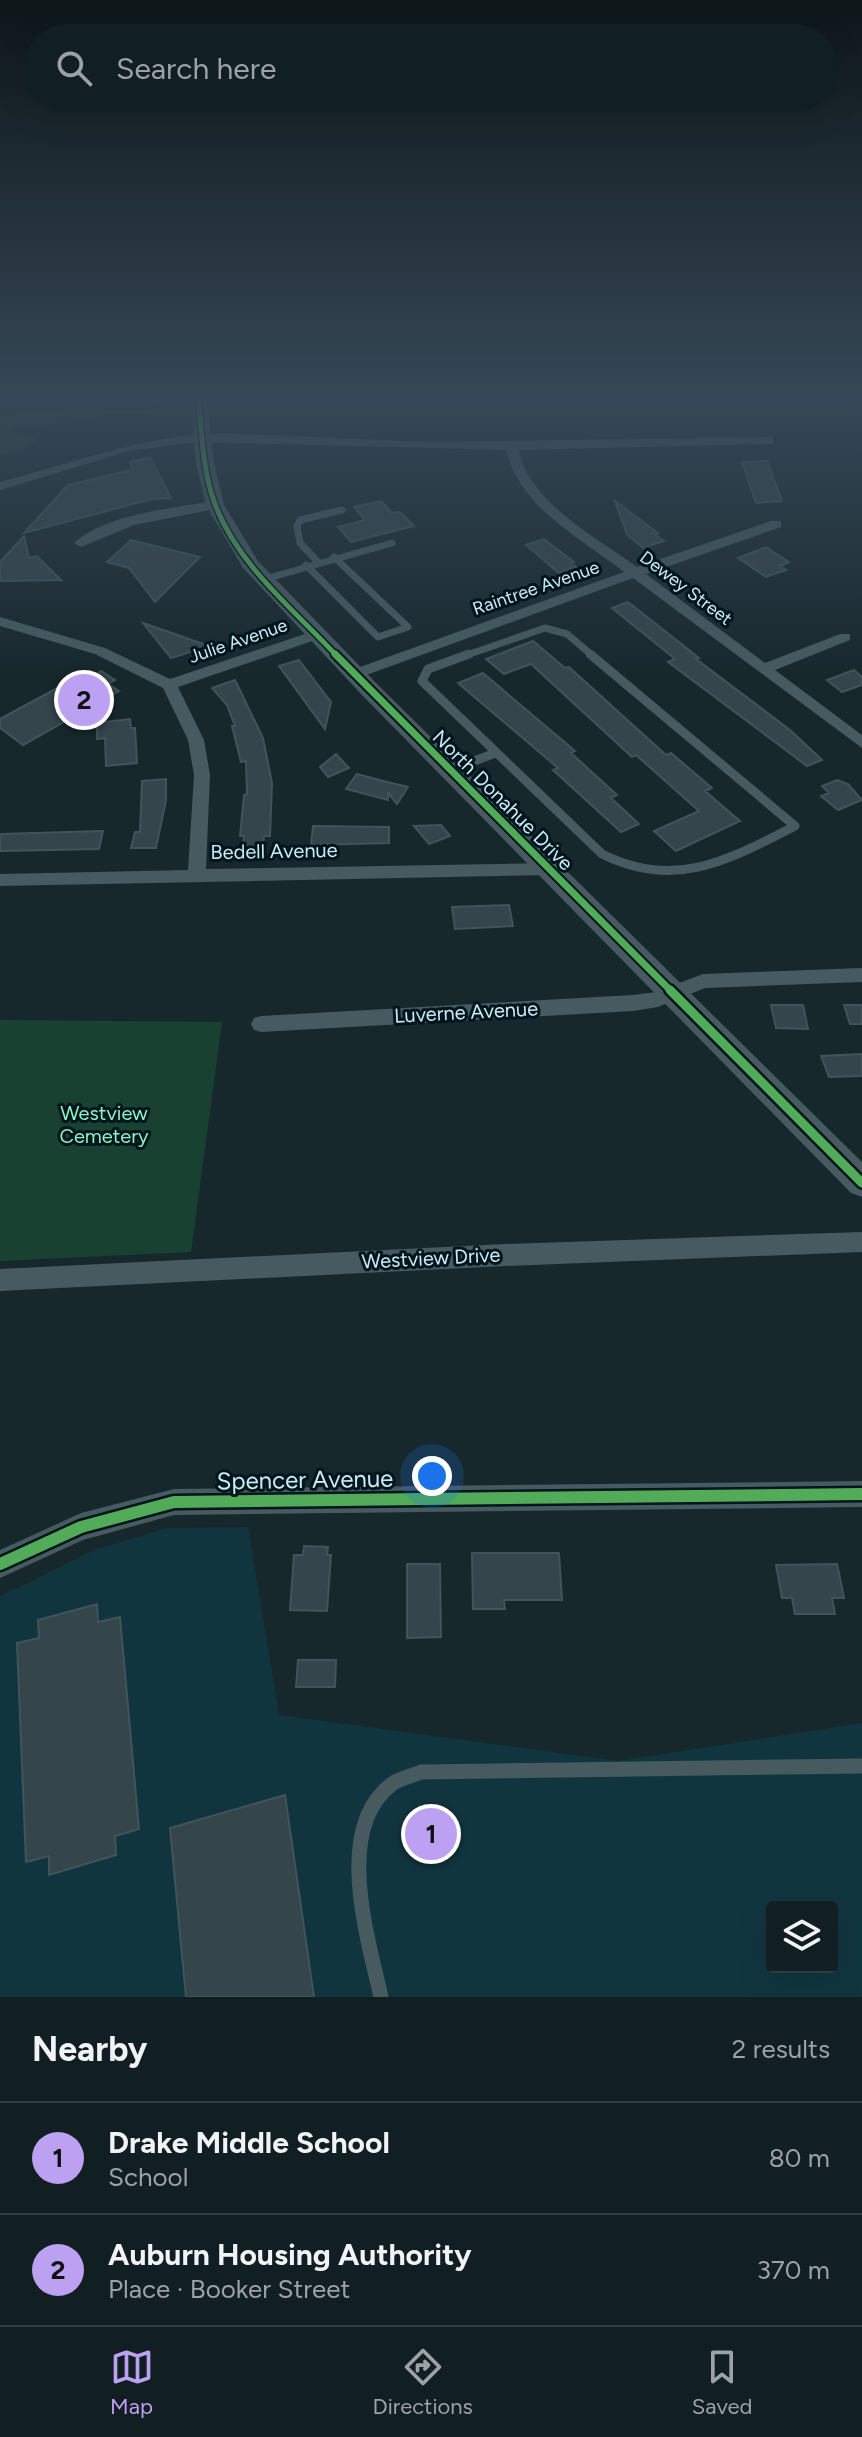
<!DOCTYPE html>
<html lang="en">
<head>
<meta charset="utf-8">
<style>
  :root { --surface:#111e22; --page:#1e2b2f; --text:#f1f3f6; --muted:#9ca2a5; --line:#303c40; --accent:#bca0f2 }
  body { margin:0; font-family:Figtree,sans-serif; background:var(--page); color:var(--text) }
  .controls { position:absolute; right:24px; bottom:24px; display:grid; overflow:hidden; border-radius:8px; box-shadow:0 8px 32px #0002 }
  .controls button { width:72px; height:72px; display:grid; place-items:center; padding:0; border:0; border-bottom:2px solid var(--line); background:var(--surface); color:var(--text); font:40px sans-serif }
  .you { position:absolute; left:432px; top:1476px; width:28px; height:28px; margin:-20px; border:6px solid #fff; border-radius:50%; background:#1a73e8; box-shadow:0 0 0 12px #1a73e833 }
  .badge { display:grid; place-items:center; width:52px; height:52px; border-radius:50%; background:var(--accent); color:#111; font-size:26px; font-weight:700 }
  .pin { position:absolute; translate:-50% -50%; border:4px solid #fff; box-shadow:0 2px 8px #0006 }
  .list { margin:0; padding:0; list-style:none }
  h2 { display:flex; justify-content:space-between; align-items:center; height:104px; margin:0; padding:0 32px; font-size:34px }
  h2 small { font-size:26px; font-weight:400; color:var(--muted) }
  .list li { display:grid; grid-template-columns:52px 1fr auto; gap:24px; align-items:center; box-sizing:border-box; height:112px; padding:0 32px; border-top:2px solid var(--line) }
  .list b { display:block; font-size:30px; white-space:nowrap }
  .list p { margin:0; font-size:26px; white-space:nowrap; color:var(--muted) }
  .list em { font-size:26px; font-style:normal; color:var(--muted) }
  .icon { flex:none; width:44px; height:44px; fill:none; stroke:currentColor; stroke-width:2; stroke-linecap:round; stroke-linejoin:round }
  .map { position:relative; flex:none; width:862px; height:1997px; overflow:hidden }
  .search { position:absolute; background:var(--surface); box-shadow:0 8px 32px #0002; left:24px; right:24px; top:24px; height:88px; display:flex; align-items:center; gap:20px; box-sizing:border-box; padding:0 28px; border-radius:44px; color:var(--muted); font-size:30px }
  .sheet { height:328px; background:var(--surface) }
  nav { display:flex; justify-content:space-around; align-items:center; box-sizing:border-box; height:112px; border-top:2px solid var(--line); background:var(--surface); font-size:22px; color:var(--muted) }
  nav a { display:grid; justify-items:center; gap:4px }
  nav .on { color:var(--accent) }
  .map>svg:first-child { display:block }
</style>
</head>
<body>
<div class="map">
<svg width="862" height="1997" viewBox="0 0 862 1997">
  <rect width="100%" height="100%" fill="#17282d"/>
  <path fill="#11353f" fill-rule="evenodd" d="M248,1527L279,1715L618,1761L862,1723V1997H0V1596L97,1549L167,1528ZM772,1907H832V1967H772Z"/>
  <path fill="#194131" d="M175,404L178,415C155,418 138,413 116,414C82,417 48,428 14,426L9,430L37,439L26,450L0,454V412L160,409Z
    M0,1020L222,1022L191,1252L0,1261Z"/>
  <path fill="#34454b" stroke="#405459" stroke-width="2" d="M150,457L171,498L152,499L24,533L68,485L132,470L130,462Z
    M767,461L782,501L756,503L742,462Z
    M381,501L392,513L400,512L414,526L351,542L338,527L365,520L354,507Z
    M615,501L658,533L654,534L664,541L643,548L627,535Z
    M24,536L29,558L37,556L61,580L0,581V562Z
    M544,539L574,562L571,563L576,567L559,573L526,545Z
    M131,540L200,557L155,602L129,568L107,562Z
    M766,547L789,562L780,566L786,570L766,577L738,558Z
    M628,602L699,658L696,659L790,730L822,760L807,766L668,662L675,659L612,608Z
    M143,623L209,646L171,658Z
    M533,641L565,668L569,667L666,755L671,753L712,788L705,791L740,821L676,851L654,831L699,811L636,755L632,757L531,664L504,674L486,659Z
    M299,660L331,702L325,729L279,666Z
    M854,670L862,677V685L842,692L827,680Z
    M89,671L95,675L101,671L115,680L108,684L119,691L23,745L0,728V719Z
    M483,673L575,751L571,753L617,795L611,798L639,824L621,832L553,770L558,768L458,683Z
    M235,680L263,738L272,783L270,836H264L263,846H243L244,836H240L244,795L247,794L246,761L241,762L232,726H235L227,705L212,688Z
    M130,719L131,728H135L137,763L106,766L105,738L97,739V723Z
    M336,754L349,768L328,777L320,767Z
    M357,774L387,782L408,787L397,804L388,793V800L346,789Z
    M166,779V800L156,848H131L135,832H140L142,781Z
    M837,780L848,784L862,800L838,810L821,796L829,793L822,786Z
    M441,825L450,836L429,844L414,826Z
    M313,826L389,827V843L311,845Z
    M103,831L99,849L0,851V834Z
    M509,905L513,926L455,929L452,907Z
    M771,1005H803L808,1029L776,1028Z
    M844,1005H862V1024H850Z
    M862,1054V1076L829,1077L821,1056Z
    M304,1546L328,1547L327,1555H331L327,1611L290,1610L294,1555H303Z
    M472,1553H559L562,1600H504L505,1609H473Z
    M407,1564H440L441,1637L407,1638Z
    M837,1564L844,1598H832L835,1614H795L792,1598H782L776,1565Z
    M97,1604L98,1622L120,1617L139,1829L115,1836L116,1855L49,1875V1856L26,1862L17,1643L39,1638L38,1620Z
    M298,1660H336L335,1687H296Z
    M285,1795L314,1997H186L170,1828Z"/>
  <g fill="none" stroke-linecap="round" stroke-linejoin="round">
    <path stroke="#465a60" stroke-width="7" d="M156,395L157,402
      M318,562L300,543L297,526L300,520L342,510
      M306,565L378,637L408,627L334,557
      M265,579L392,543
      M464,656L545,628L567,634L593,656"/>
    <path stroke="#465a60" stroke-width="9" d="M469,654L428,669L422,681L602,854C676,891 730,859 795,826L590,654
      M451,770L495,753"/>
    <path stroke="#465a60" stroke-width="15" d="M381,1997C368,1938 333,1828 392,1784C400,1778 412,1776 421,1772L862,1766"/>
    <path fill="#465a60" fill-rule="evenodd" d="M222,433L429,442L773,437V443L769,444L519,450C530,504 595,536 637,567L771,521H781V527L646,574L765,663L840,634H850V640L775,670L862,735V748L633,578L361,677H349V671L624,572C582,539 517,506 507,450L196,442L129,451L0,490V482C78,462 139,436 222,433Z
      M215,501L220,502V508L134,525L81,547L74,543C105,514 174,508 215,501Z
      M0,617L105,648L170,679L314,631H324V637L178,687L204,740L210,775L206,869L550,863L559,869L550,875L0,886V874L188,870L194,775L188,740L163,688L95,654L0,626Z
      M862,968V982L705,988L658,1007L633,1011L261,1032L254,1030L251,1024L254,1018L261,1016L633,995L656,992L703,974Z
      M862,1232V1252L505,1266L0,1291V1269L505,1244Z
      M862,1481V1507L174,1515L83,1540L0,1578V1550L81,1513L174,1489Z"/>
    <path fill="#465a60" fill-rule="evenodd" d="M190,395H206L214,463L224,505L258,561L378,685L862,1162V1197L851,1193L362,695L243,568L206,505L196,463Z"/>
    <g stroke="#00151c" stroke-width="8">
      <path id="cycleway-far3" d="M198,395C202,431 202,470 215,504C237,564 294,610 337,656"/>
    </g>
    <g stroke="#00151c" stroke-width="11">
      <path id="cycleway-far2" d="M335,654L672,992"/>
    </g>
    <g stroke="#00151c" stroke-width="14">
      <path id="cycleway-far1" d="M670,990L862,1183"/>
    </g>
    <g stroke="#00151c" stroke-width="17">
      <path id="cycleway" d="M0,1564L81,1527L174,1502L862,1494"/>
    </g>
    <use href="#cycleway-far3" stroke="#51ab58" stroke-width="5"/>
    <use href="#cycleway-far2" stroke="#51ab58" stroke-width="7"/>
    <use href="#cycleway-far1" stroke="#51ab58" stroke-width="9"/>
    <use href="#cycleway" stroke="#51ab58" stroke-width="12"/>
  </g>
  <linearGradient id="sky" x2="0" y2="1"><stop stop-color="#0d1619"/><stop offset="0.59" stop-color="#364857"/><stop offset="1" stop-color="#364857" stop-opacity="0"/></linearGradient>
  <rect width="862" height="675" fill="url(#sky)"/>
  <g text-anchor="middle" stroke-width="6" stroke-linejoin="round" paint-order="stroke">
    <g font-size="18" fill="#cceaf4" stroke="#00151c">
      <text transform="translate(536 588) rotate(-19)" y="6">Raintree Avenue</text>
      <text transform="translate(686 588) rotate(37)" y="6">Dewey Street</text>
      <text transform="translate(238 641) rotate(-19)" y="6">Julie Avenue</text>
    </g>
    <g font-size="20" fill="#cceaf4" stroke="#00151c">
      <text transform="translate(503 800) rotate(45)" y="7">North Donahue Drive</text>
      <text transform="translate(274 851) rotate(-1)" y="7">Bedell Avenue</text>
      <text transform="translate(466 1012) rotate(-3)" y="7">Luverne Avenue</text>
      <text transform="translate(431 1258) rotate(-3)" y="7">Westview Drive</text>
    </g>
    <g font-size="20" fill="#8bf2c1" stroke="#00151c">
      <text x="104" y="1120">Westview<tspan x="104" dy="23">Cemetery</tspan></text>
    </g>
    <g font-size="24" fill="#cceaf4" stroke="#00151c">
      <text transform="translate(305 1480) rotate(-1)" y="8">Spencer Avenue</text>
    </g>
  </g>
</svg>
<div class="controls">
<button><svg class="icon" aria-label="layers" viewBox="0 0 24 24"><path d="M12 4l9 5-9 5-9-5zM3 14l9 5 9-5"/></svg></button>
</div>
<div class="you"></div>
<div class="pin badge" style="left:431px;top:1834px">1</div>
<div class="pin badge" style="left:84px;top:700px">2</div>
<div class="search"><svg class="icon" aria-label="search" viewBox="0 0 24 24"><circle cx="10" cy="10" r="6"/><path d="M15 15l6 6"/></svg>Search here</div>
</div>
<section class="sheet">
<h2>Nearby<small>2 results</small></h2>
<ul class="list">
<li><span class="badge">1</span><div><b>Drake Middle School</b><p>School</p></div><em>80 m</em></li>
<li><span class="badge">2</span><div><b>Auburn Housing Authority</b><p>Place · Booker Street</p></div><em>370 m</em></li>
</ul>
</section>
<nav>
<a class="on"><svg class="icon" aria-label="map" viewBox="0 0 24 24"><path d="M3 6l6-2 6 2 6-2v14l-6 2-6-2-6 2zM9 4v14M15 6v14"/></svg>Map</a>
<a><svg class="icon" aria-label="directions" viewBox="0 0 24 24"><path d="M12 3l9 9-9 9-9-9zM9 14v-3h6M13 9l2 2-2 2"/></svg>Directions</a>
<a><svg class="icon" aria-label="saved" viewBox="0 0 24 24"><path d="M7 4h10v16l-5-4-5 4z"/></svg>Saved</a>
</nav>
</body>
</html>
